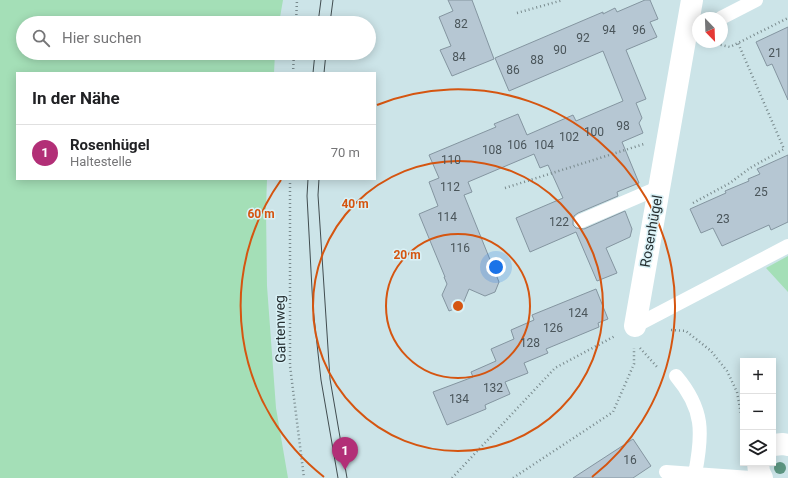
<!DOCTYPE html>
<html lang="de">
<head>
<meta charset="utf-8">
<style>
  :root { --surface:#fff; --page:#f2f2f2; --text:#202124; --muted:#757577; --line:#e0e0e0; --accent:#b22f77 }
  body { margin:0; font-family:Roboto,sans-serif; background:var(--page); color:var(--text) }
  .controls { position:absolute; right:12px; bottom:12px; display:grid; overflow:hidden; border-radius:0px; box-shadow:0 2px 10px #0003 }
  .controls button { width:36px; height:36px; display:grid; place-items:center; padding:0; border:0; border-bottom:1px solid var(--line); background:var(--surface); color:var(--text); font:20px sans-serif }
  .compass { position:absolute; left:692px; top:12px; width:36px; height:36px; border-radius:50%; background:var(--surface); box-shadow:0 2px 10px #0003; rotate:157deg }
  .you { position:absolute; left:496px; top:267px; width:14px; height:14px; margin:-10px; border:3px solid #fff; border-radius:50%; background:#1a73e8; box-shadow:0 0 0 6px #1a73e833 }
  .badge { display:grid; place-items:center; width:26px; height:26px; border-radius:50%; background:var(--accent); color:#fff; font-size:13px; font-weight:700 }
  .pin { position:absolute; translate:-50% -33px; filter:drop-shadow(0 1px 2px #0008) }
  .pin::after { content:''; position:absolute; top:21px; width:14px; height:12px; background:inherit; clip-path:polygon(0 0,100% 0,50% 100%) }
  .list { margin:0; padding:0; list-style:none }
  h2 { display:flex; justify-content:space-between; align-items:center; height:52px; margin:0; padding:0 16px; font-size:17px }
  h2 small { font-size:13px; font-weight:400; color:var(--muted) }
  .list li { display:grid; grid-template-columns:26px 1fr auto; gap:12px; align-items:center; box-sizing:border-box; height:56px; padding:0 16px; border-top:1px solid var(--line) }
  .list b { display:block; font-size:15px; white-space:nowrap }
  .list p { margin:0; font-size:13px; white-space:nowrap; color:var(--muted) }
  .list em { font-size:13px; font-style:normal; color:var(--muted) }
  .icon { flex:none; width:22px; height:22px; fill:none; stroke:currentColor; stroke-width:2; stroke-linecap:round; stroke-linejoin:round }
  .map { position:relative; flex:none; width:788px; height:478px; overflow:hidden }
  .search { position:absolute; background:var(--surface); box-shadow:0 2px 10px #0003; left:16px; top:16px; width:360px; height:44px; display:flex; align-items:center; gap:10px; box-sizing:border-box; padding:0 14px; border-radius:22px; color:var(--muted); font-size:15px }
  .panel { position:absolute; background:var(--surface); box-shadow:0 2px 10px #0003; left:16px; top:72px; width:360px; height:108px; border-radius:0px }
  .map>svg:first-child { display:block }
</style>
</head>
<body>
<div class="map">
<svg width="788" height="478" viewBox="0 0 788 478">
  <rect width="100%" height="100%" fill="#cce4e8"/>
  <path fill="#a4dfb7" d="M0,0H283L279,23H23V53H275L274,73H17V179H267L266,209L267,286L276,408L288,478H0Z
    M788,256V292L766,268Z"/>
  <path fill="#b6c7d3" stroke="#8495a0" d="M448,0H472L494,59L452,76L440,50L451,46L439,17L453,11Z
    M645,0H650L658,19L650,22L657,37L626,50L646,99L636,103L642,118L639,123L643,133L622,142L639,183L617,192L618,196L578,213L574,216L573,220V225L576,228L584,229L625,211L632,229L630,237L606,248L617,273L597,281L576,232L530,252L516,218L563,198L548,165L540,168L534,154L468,182L472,192L464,195L499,282L495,292L485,296L469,289L462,306L449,311L442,295L447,284L444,277H445L419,214L438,206L429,182L439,178L429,155L496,127L494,124L518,114L527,135L573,115L576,121L623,101L603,51L509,91L495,58L603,12V14L615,8L617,12Z
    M788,27V100L772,64L767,66L756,42Z
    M788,155V222L771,230L769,225L722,246L713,228L701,233L690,209L726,193L725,191L749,181L748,179L760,174L757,169Z
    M596,289L608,319L598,323L599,327L546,349L548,353L524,363L528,373L505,382L510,394L485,405L486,409L447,425L433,392L473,377L471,372L496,361L491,349L514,339L511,330L534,320L532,315Z
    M633,439L651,466L633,478H573Z"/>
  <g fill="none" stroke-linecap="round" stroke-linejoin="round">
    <path stroke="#78898c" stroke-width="2.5" stroke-dasharray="1 3" stroke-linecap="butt" d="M517,13L563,0
      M296,23L297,0
      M709,42L730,47L788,18
      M293,73L294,53
      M290,179V366L304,478
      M505,188L644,144
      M693,203L730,183L750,168L784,149L738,43
      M671,330L686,331L711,351L727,371L737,392L743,425
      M640,348L658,368
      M452,478L555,368L615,336
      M513,478L613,412L634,364V348"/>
    <path stroke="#fff" stroke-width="14" d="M721,18L756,0
      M581,221L658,188
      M635,326L788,246
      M676,376C704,409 703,433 695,474
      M666,472L751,478"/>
    <path stroke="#fff" stroke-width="22" d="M635,326L692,0
      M773,445L783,444L788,445
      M758,463L759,472L762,478"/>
    <path stroke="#414c4f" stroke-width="1" d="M318,23L321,0
      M330,23L333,0
      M313,73L315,53
      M324,73L326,53
      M308,179L307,196L313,308L321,380L338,478
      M319,179L318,195L330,379L347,478"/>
  </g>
  <circle fill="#5c9581" cx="780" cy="468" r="6"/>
  <g fill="none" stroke="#d55510" stroke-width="2">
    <circle cx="458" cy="306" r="72"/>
    <circle cx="458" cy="306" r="145"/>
    <path d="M324 477A217 217 0 0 1 281 180M377 105A217 217 0 0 1 592 477"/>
  </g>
  <g text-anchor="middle" stroke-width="3" stroke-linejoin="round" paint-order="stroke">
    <g font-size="12" fill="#4a555a">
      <text x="461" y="28">82</text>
      <text x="609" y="34">94</text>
      <text x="639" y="34">96</text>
      <text x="583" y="42">92</text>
      <text x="560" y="54">90</text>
      <text x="775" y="57">21</text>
      <text x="459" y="61">84</text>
      <text x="537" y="64">88</text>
      <text x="513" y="74">86</text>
      <text x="623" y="130">98</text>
      <text x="594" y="136">100</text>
      <text x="569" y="141">102</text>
      <text x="517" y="149">106</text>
      <text x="544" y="149">104</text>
      <text x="492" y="154">108</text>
      <text x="451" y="164">110</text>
      <text x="450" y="191">112</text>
      <text x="761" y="196">25</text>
      <text x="447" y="221">114</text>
      <text x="723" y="223">23</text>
      <text x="559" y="226">122</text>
      <text x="460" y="252">116</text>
      <text x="578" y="317">124</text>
      <text x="553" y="332">126</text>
      <text x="530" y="347">128</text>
      <text x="493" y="392">132</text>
      <text x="459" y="403">134</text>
      <text x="630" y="464">16</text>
    </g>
    <g font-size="14" fill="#262f31" stroke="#d9f1f6">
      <text transform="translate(651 231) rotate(-80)" y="5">Rosenhügel</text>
      <text transform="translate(280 329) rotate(-91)" y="5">Gartenweg</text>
    </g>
  </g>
  <circle cx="458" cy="306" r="6" fill="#d55510" stroke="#d9f1f6" stroke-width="2"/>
  <g font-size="12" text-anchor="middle" font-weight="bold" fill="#d55510" stroke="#d9f1f6" stroke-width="3" stroke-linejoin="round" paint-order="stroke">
    <text x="355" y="208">40 m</text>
    <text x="261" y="218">60 m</text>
    <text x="407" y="259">20 m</text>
  </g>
</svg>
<div class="controls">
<button>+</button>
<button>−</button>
<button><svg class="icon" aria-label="layers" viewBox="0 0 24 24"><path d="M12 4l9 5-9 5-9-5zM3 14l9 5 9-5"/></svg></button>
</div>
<svg class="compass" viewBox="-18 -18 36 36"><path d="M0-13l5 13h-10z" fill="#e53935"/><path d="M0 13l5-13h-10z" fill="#757577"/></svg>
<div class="you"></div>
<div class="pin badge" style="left:345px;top:470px">1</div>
<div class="search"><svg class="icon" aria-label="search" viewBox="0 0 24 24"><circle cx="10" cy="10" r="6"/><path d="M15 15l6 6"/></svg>Hier suchen</div>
<section class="panel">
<h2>In der Nähe<small></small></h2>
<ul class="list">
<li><span class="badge">1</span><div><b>Rosenhügel</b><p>Haltestelle</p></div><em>70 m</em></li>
</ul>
</section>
</div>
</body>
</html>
